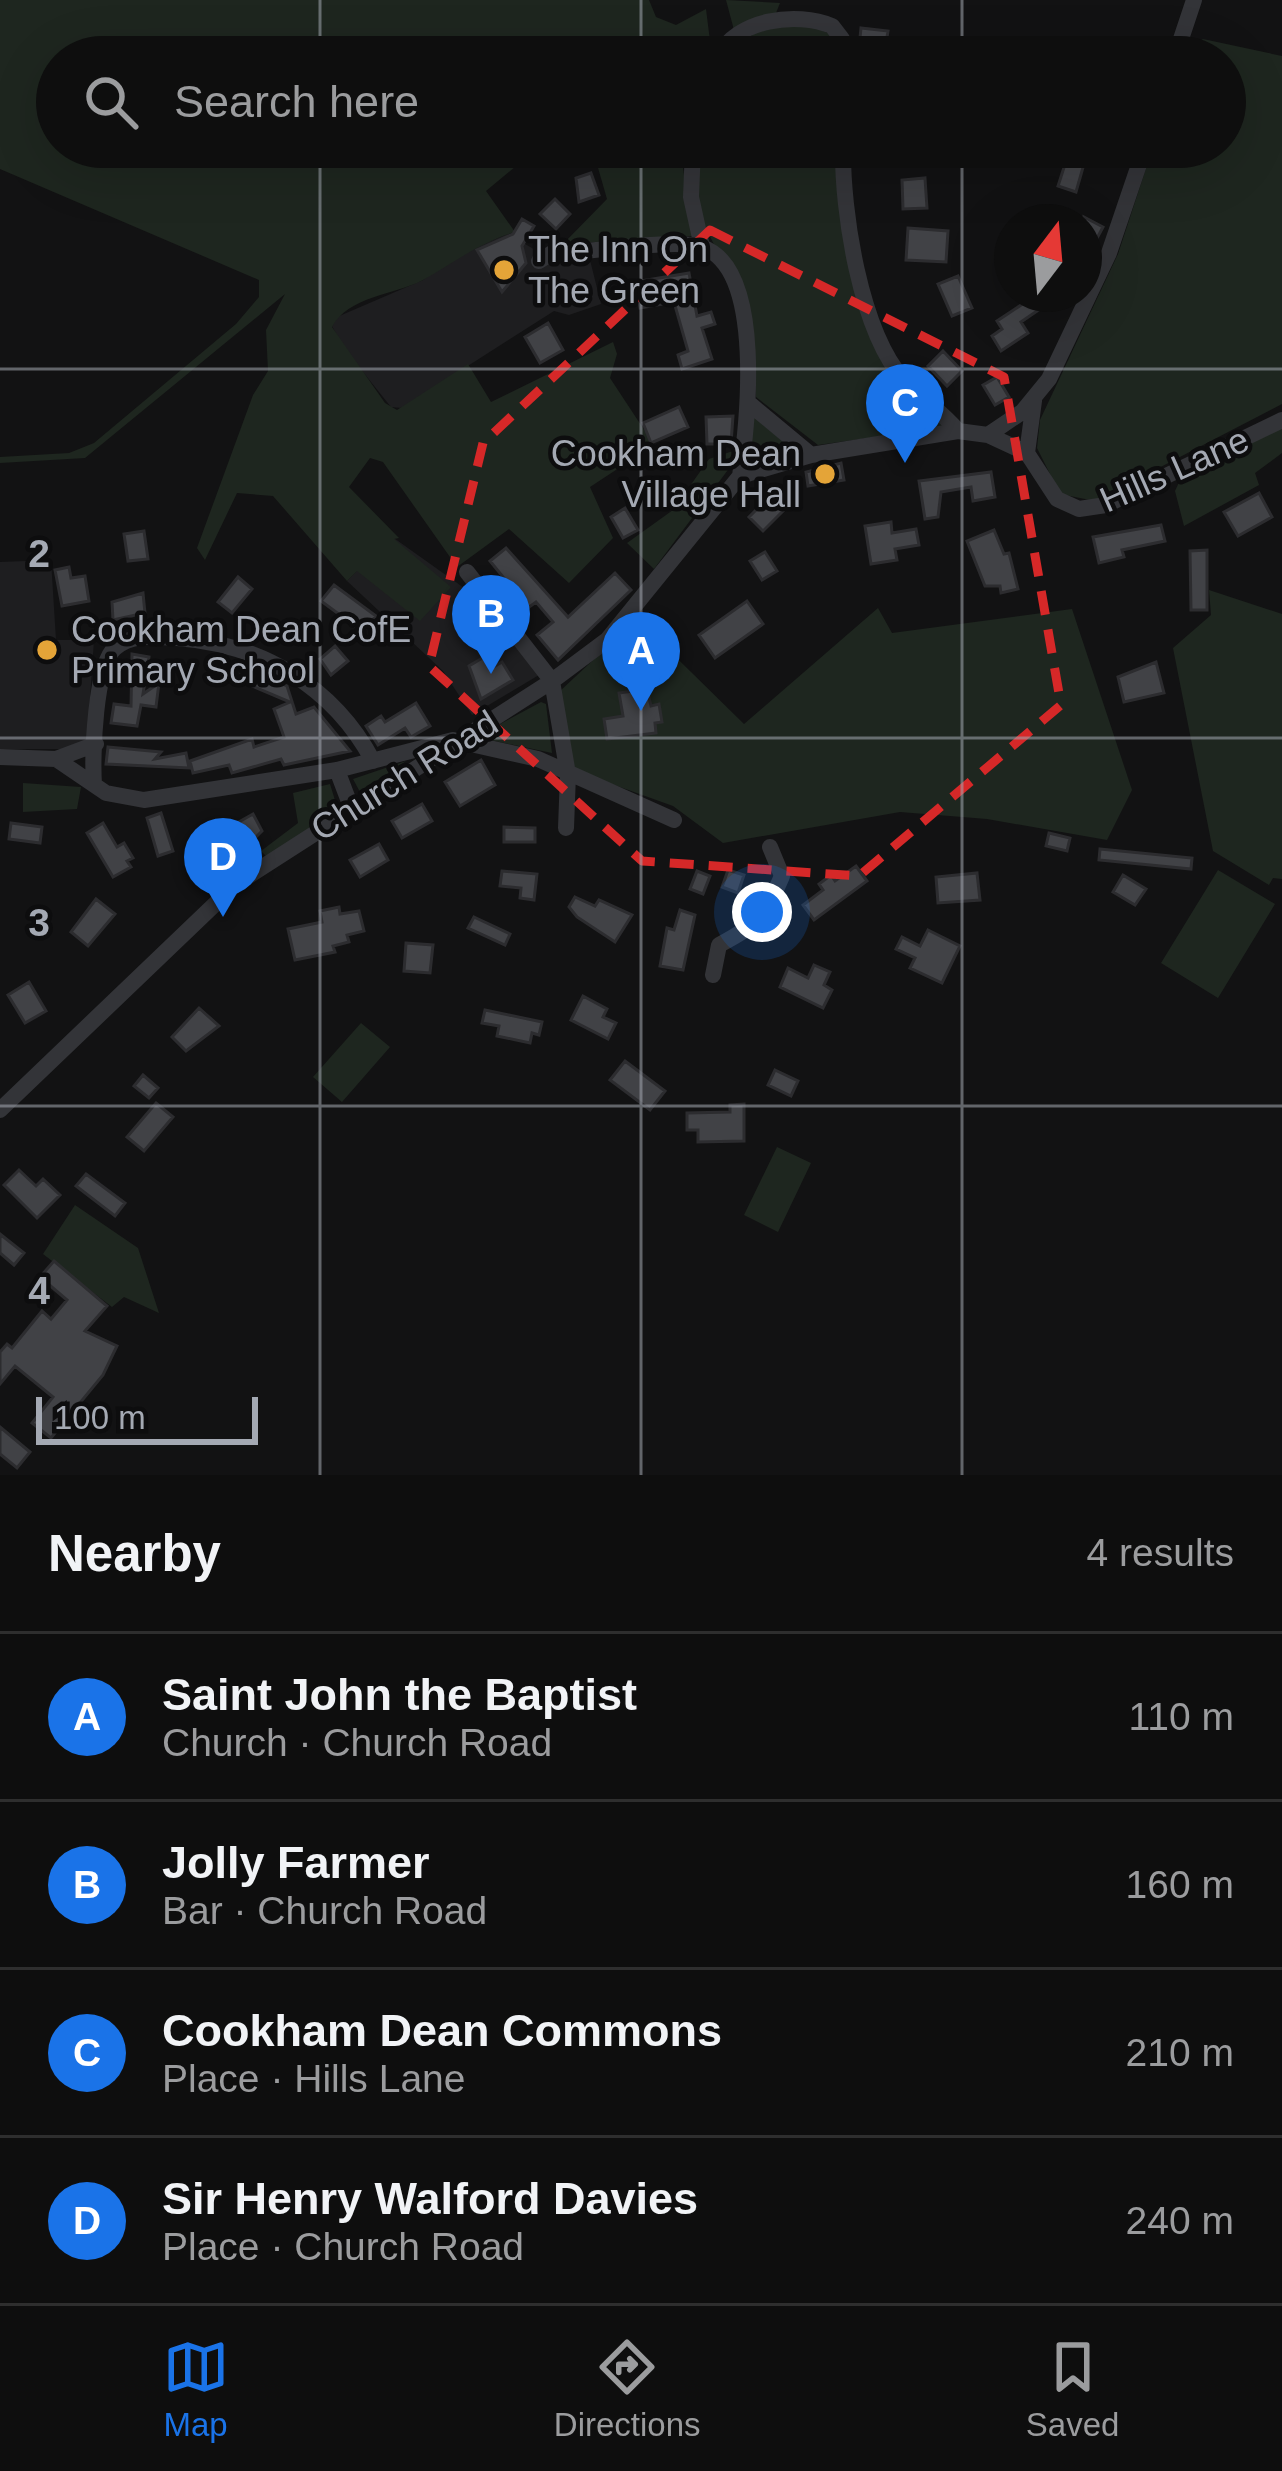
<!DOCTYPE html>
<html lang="en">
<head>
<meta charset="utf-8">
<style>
  :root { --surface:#0e0e0e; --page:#1c1c1c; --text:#f1f3f6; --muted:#9b9c9e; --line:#2e2e2e; --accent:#1a73e8 }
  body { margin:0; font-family:Helvetica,sans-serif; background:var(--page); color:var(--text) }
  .compass { position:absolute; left:994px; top:204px; width:108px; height:108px; border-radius:50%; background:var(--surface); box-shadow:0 12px 48px #0002; rotate:16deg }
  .scale { position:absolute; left:36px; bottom:30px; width:222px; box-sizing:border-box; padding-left:12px; border:6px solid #a4a9b3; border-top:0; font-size:33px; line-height:42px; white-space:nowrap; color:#a4a9b3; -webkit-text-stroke:9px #0d0d0e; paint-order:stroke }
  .you { position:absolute; left:762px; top:912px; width:42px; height:42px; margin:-30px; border:9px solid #fff; border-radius:50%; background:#1a73e8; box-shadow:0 0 0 18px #1a73e833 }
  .badge { display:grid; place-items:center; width:78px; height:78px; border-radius:50%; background:var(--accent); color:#fff; font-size:39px; font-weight:700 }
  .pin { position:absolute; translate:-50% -99px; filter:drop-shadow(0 3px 6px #0008) }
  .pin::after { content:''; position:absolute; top:63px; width:42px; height:36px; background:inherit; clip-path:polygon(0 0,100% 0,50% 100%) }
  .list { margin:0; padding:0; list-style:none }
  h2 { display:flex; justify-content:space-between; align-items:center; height:156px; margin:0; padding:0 48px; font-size:51px }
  h2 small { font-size:39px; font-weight:400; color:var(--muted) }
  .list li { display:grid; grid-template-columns:78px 1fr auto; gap:36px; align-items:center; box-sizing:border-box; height:168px; padding:0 48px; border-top:3px solid var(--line) }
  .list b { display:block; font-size:45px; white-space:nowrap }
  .list p { margin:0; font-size:39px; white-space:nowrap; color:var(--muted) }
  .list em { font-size:39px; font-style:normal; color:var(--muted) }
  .icon { flex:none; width:66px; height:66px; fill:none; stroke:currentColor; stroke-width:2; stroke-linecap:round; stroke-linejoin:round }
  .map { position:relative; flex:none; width:1282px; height:1475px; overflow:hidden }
  .search { position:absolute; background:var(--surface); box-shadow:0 12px 48px #0002; left:36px; right:36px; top:36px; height:132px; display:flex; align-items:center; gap:30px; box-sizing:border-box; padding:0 42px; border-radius:66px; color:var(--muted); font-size:45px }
  .sheet { height:828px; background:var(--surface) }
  nav { display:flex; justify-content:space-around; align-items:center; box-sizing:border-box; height:168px; border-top:3px solid var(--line); background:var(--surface); font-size:33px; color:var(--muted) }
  nav a { display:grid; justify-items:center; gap:6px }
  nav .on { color:var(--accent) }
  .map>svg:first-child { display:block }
</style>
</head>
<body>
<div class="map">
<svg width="1282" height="1475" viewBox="0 0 1282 1475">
  <rect width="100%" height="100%" fill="#121213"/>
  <path fill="#1e1e20" d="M508,234L554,261L590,260L601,304L569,315L554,311L402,408L391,407L343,347L332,326L337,317L423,280L457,254Z
    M391,536L474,595L539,675L472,715L443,671L347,581Z
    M51,560L56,640H94L87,741L76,749H0V562Z"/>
  <path fill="#1e261f" d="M0,0H649L656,17L676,25L706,9L711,49L706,57H57V147H539L486,191L515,232C479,243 455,262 423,280C395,295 348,296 332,327L385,403L397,410L468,364L491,402L613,342L617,354L610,378L658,451L633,468L625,464L590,487L613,538L569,583L509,529L457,567L383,462L370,458L349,487L399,538L394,539L451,587L420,621L357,571L347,581L273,496L237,493L205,560L197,548L253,395L268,371L266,330L285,294L85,458L0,463V457L69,453L94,443L236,324L259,297V280L0,169Z
    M726,0L780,3L776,13L734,30Z
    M805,23L832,35L841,57H725L760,29Z
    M1203,39L1282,56V404L1095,501L1060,494L1037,448L1040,420L1118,254L1153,147H1225V57H1184L1187,48Z
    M592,147H626V157L673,161L681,152L692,236L563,244L607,199Z
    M700,147H839L871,330L943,423L940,428L818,445L756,397L751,321L704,224L695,183Z
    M754,417L795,452L749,463Z
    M1282,428V453L1255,473L1259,485L1184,526L1175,491L1182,476Z
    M733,451H742L654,569L627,543L673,510L709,459Z
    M1209,590L1282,614V879L1273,878L1269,885L1213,851L1173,648L1211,615Z
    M878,608L892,633L1072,609L1132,790L1107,840L987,819L900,812L723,843L673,806L581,773L569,763L559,692L637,619L744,724Z
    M541,702L546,704L552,753L476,737Z
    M406,761L360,792L353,779Z
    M23,783L81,787L77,809L23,812Z
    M330,784L338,810L267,857L261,851L298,823L293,793Z
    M1218,870L1275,904L1218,998L1161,963Z
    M361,1023L390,1047L342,1102L313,1077Z
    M777,1147L811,1163L778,1232L744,1215Z
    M75,1205L138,1248L159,1313L124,1297L112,1307L43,1254Z"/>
  <path fill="#414246" stroke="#2c2c2f" stroke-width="3" d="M861,28L888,31L884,57H858Z
    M1067,158L1084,164L1076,192L1058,186Z
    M591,173L599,195L579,202L576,178Z
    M925,178L927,208L903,209L902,180Z
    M555,199L570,214L556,229L540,214Z
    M1084,217L1103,227L1095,242L1084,236Z
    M522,219L534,226L522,246L526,263L502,292L477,250L513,234Z
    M908,228L948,231L946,262L906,260Z
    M689,273L697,316L711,312L715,324L702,328L712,359L682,369L678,355L688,351L674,302L640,308L635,282Z
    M958,276L972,308L952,316L938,284Z
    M1028,294H1062L1021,322L1028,333L1001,351L992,336L1002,329L997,321L1024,303L1021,298Z
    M548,323L563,350L540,363L525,337Z
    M943,351L962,371L947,386L928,366Z
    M997,377L1009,397L995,405L983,385Z
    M679,407L688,427L651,443L643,423Z
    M733,416L731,444H707L706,417Z
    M841,463L844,480L808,486L806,472Z
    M991,472L995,497L973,501L971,487L941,492L938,517L925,519L919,481Z
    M778,488L792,502L763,531L749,517Z
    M1259,493L1272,517L1238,536L1224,512Z
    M625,508L638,530L623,538L611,517Z
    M891,522L892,533L916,529L919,545L895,549L897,560L871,564L865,526Z
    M1161,525L1165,541L1122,550L1124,557L1099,563L1093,537Z
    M994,530L1004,554L1009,553L1018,589L1001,593L1000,586H985L967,541Z
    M144,531L148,559L128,561L124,534Z
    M506,548L568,617L615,573L631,590L558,660L537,635L553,622L536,602L528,608L490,561Z
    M1207,550V610H1191L1190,551Z
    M765,552L777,571L762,580L750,561Z
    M69,567L71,578L85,576L89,601L62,606L55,570Z
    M238,577L252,589L232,613L218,602Z
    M334,585L376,616L363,632L321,601Z
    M143,593L145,613L113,620L112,602Z
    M747,601L763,624L715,658L699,635Z
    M335,646L348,661L331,675L320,659Z
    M132,654L149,657L143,694L159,683L156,707L141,705L137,726L111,723L114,704L131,706Z
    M484,657L490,669L502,662L513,680L481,699L469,666Z
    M1156,662L1164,693L1124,702L1118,677Z
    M245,666L287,686L296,714L314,707L350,751L284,765L281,759L232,773L229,765L193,773L190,761L252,739L254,747L284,737L274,709L290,702L238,680Z
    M647,689L651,706L659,704L662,722L655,723L656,733L607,739L604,719L623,716L619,693Z
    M416,703L430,726L411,737L405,728L378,745L366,726L381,716L385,722Z
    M108,747L161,752L155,759L186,753L189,768L106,764Z
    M481,760L495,785L460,806L445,782Z
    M422,804L432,821L402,838L392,821Z
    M161,813L173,851L158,856L147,818Z
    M253,814L262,831L241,852L228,828Z
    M11,823L42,827L40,843L9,839Z
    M103,823L117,847L124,843L133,858L127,861L131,867L113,877L87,833Z
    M504,827L535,828V842H504Z
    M1049,833L1070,838L1067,851L1046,846Z
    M379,844L388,860L360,877L350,860Z
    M1100,849L1192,858L1191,869L1099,860Z
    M856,866L867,881L814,920L803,905L823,890L819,884L831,875L835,881Z
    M728,870L744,875L738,893L722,887Z
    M502,871L537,874L534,900L520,898L521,888L500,886Z
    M697,871L710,876L703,894L690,889Z
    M977,873L980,900L938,903L936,877Z
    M1123,875L1146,889L1135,905L1113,892Z
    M575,897L595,906L599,900L632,915L615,942L577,917L569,907Z
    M96,899L115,914L88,946L71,932Z
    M339,907L340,914L359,911L364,931L347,935L349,942L333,946L335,952L295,960L288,929L322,922L320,911Z
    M680,910L695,915L683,970L660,966L667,928L674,930Z
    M474,917L510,934L505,945L468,928Z
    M928,930L960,946L942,983L910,968L915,958L896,949L902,937L920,946Z
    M406,943L433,945L430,973L404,971Z
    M814,965L830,972L824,985L832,990L823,1008L780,987L788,968L808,978Z
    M29,982L46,1011L25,1023L8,995Z
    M583,996L607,1009L603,1017L616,1023L608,1039L571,1020Z
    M199,1008L219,1026L186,1051L172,1037Z
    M485,1010L542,1022L539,1035L532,1033L530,1043L497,1036L499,1026L482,1023Z
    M625,1061L665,1091L650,1110L610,1080Z
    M775,1070L798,1081L791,1096L768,1085Z
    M143,1075L158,1088L149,1098L134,1086Z
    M156,1103L173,1117L144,1151L127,1137Z
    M744,1104V1141L698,1142V1130H687V1113L730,1112V1105Z
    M19,1170L36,1186L43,1179L60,1195L37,1218L4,1185Z
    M86,1174L125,1203L115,1216L76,1186Z
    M0,1234L24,1253L14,1265L0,1253Z
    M54,1261L107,1306L85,1331L117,1346L103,1375L51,1438L32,1423L53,1397L15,1366L0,1384V1352L7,1344L12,1348L42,1311L51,1319L67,1300L40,1277Z
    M0,1427L30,1452L17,1468L0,1454Z"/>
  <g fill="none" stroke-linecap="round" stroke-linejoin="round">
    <path stroke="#333438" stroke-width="16" d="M718,57C736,19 797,11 832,26L842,39L845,57
      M1175,57L1194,0
      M693,147L691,197L702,247
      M843,147C842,211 860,331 904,380C921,398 942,412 958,431
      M539,261L552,253C587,253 674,238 702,247C766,269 747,427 740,476
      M751,405L811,455
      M988,435L1022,412L1049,379L1109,253L1145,147
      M1027,453L1034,401
      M467,572L552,681L568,774L566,828
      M0,757L56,759L106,793L144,800L337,770L453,740L538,759L674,820
      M56,759L96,744
      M337,770L351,807
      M94,784C92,757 95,664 115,648C133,633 155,637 177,638C261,644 333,686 373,761
      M713,975L719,945C758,924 764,918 782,876L770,847
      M0,1110L236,884L552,681L607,640L740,476L811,455L958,431L988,435L1027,453L1057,499L1079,509L1106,505L1282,420"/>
  </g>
  <path fill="none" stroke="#d62828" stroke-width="9" stroke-dasharray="24 15" stroke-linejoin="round" d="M710,230L1004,377L1061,705L859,876L642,861L429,666L483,443Z"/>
  <path fill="none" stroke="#a4a9b3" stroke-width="3" stroke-opacity="0.55" d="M320,0V57M641,0V57M962,0V57M320,147V1475M641,147V1475M962,147V1475M0,369H1282M0,738H1282M0,1106H1282"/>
  <g fill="#e4a438" stroke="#0d0d0e" stroke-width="4.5">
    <circle cx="504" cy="270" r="12"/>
    <circle cx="825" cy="474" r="12"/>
    <circle cx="47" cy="650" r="12"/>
  </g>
  <g text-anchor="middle" stroke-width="9" stroke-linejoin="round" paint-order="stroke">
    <g font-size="36" fill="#a4a9b3" stroke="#0d0d0e" text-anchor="start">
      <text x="528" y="262">The Inn On<tspan x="528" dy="41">The Green</tspan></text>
      <text x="801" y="466" text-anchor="end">Cookham Dean<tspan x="801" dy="41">Village Hall</tspan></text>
      <text x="71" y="642">Cookham Dean CofE<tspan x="71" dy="41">Primary School</tspan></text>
    </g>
    <g font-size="36" fill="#a4a9b3" stroke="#0d0d0e">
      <text transform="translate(1174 469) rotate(-24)" y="13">Hills Lane</text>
      <text transform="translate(404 775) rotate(-32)" y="13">Church Road</text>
    </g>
  </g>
  <g font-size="39" text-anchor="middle" font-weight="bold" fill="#a4a9b3" stroke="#0d0d0e" stroke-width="9" stroke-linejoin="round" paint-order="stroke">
    <text x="39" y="567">2</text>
    <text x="39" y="936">3</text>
    <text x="39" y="1304">4</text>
  </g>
</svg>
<svg class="compass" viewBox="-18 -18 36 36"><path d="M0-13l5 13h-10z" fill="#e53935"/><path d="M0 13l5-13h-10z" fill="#9b9c9e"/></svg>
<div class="scale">100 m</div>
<div class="you"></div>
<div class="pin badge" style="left:641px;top:711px">A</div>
<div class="pin badge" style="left:491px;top:674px">B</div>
<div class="pin badge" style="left:905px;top:463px">C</div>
<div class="pin badge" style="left:223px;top:917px">D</div>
<div class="search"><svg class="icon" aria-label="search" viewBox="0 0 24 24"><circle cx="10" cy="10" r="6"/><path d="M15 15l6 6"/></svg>Search here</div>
</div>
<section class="sheet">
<h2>Nearby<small>4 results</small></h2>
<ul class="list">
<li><span class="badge">A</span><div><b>Saint John the Baptist</b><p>Church · Church Road</p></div><em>110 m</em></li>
<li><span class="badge">B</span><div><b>Jolly Farmer</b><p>Bar · Church Road</p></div><em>160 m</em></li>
<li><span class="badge">C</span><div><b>Cookham Dean Commons</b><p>Place · Hills Lane</p></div><em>210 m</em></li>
<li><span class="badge">D</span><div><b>Sir Henry Walford Davies</b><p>Place · Church Road</p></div><em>240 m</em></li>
</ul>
</section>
<nav>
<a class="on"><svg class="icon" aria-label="map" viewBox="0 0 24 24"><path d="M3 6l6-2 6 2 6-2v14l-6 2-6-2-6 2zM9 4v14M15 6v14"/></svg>Map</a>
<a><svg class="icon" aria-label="directions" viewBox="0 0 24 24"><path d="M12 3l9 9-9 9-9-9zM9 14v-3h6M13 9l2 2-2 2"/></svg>Directions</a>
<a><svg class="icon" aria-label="saved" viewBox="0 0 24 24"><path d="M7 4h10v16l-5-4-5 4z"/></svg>Saved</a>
</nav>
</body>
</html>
